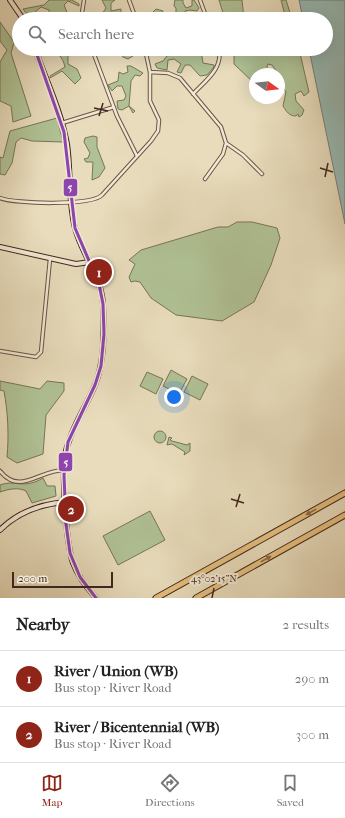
<!DOCTYPE html>
<html lang="en">
<head>
<meta charset="utf-8">
<style>
  :root { --surface:#fff; --page:#f6f6f6; --text:#222; --muted:#767676; --line:#e0e0e0; --accent:#8f2418 }
  body { margin:0; font-family:"IM FELL French Canon",serif; background:var(--page); color:var(--text) }
  .compass { position:absolute; left:249px; top:68px; width:36px; height:36px; border-radius:50%; background:var(--surface); box-shadow:0 4px 16px #0002; rotate:105deg }
  .scale { position:absolute; left:12px; bottom:10px; width:101px; box-sizing:border-box; padding-left:4px; border:2px solid #42271c; border-top:0; font-size:11px; line-height:14px; white-space:nowrap; color:#42271c; -webkit-text-stroke:3px #f0e8d3; paint-order:stroke }
  .you { position:absolute; left:174px; top:397px; width:14px; height:14px; margin:-10px; border:3px solid #fff; border-radius:50%; background:#1a73e8; box-shadow:0 0 0 6px #1a73e833 }
  .badge { display:grid; place-items:center; width:26px; height:26px; border-radius:50%; background:var(--accent); color:#fff; font-size:13px; font-weight:700 }
  .pin { position:absolute; translate:-50% -50%; border:2px solid #fff; box-shadow:0 1px 4px #0006 }
  .list { margin:0; padding:0; list-style:none }
  h2 { display:flex; justify-content:space-between; align-items:center; height:52px; margin:0; padding:0 16px; font-size:17px }
  h2 small { font-size:13px; font-weight:400; color:var(--muted) }
  .list li { display:grid; grid-template-columns:26px 1fr auto; gap:12px; align-items:center; box-sizing:border-box; height:56px; padding:0 16px; border-top:1px solid var(--line) }
  .list b { display:block; font-size:15px; white-space:nowrap }
  .list p { margin:0; font-size:13px; white-space:nowrap; color:var(--muted) }
  .list em { font-size:13px; font-style:normal; color:var(--muted) }
  .icon { flex:none; width:22px; height:22px; fill:none; stroke:currentColor; stroke-width:2; stroke-linecap:round; stroke-linejoin:round }
  .map { position:relative; flex:none; width:345px; height:598px; overflow:hidden }
  .search { position:absolute; background:var(--surface); box-shadow:0 4px 16px #0002; left:12px; right:12px; top:12px; height:44px; display:flex; align-items:center; gap:10px; box-sizing:border-box; padding:0 14px; border-radius:22px; color:var(--muted); font-size:15px }
  .sheet { height:164px; background:var(--surface) }
  nav { display:flex; justify-content:space-around; align-items:center; box-sizing:border-box; height:56px; border-top:1px solid var(--line); background:var(--surface); font-size:11px; color:var(--muted) }
  nav a { display:grid; justify-items:center; gap:2px }
  nav .on { color:var(--accent) }
  .map>svg:first-child { display:block }
</style>
</head>
<body>
<div class="map">
<svg width="345" height="598" viewBox="0 0 345 598">
  <rect width="100%" height="100%" fill="#e8dcbc"/>
  <filter id="stains"><feTurbulence type="fractalNoise" baseFrequency=".005" numOctaves="4"/><feColorMatrix values="0 0 0 0 .2 0 0 0 0 .09 0 0 0 0 .02 0 0 0 .5 -.17"/></filter>
  <radialGradient id="worn" r=".72"><stop offset=".6" stop-color="#630" stop-opacity="0"/><stop offset="1" stop-color="#630" stop-opacity=".3"/></radialGradient>
  <path fill="#b0c295" stroke="#797458" d="M49,0H72L79,4V6L68,1L64,5L68,15L74,14L78,19H50L49,10L41,7L34,13L27,14L23,9L44,5Z
    M102,0H115L111,3V11L121,9V12L115,19H107L102,14L106,8Z
    M175,0H183V3L186,8L192,6V0H194L199,8L197,11L190,10L185,11L187,19H175L173,14L176,12V8L174,6Z
    M219,0H242L244,19H225Z
    M281,0H286L292,19H286Z
    M156,9L163,11L160,19H140L139,18L151,14Z
    M0,22L14,42L11,53L31,116L13,122L11,106L0,101V62L7,50L0,41Z
    M40,49H81L68,53V64L77,69L81,78L75,84L62,71L50,78V76L65,67C63,58 58,51 48,50L44,56L40,53Z
    M110,49H129L133,56L128,59L123,57L118,50Z
    M158,49H171L180,54H188L192,50L201,51L203,63L214,65V67L207,75L200,76L190,65H185L181,73L177,72L181,64L174,59L168,60L167,70L157,68L155,64L163,61L167,56L166,52Z
    M237,49H299L309,92L304,96L301,91L295,94L296,101L304,110L302,115L299,117L298,114L296,116C289,116 287,112 283,106L286,92L283,88V81L272,65L268,64L265,74H255V84L234,64V55Z
    M127,66H131L143,73L140,76L135,75L131,81L129,106L135,111L133,113L129,106L122,110L118,109L117,101L124,100L126,96L122,86H117L112,91L108,85L118,81L119,72L123,74L128,72Z
    M57,118L63,142L32,141L21,138L16,142L12,163L5,175L0,174V157L3,158L10,131Z
    M93,136L97,137V147L105,168L99,177L92,180L93,162H86L84,159L88,158L90,153L84,142L85,138Z
    M237,222H252L277,228L280,238L271,265L254,302L222,321L176,315L151,298L140,282L135,281L131,282L129,277L135,264L129,260L141,250L218,227H228Z
    M171,370L187,379L179,394L163,386Z
    M147,372L163,379L156,394L140,386Z
    M192,376L208,384L200,400L184,392Z
    M0,381L40,389L47,381L64,383V391L46,415L43,454L17,463L7,457C9,435 8,413 4,391L0,390Z
    M154 437a6 6 0 1 1 12 0a6 6 0 1 1-12 0Z
    M169,437L172,438L170,440L172,441L187,445L190,443V451L184,455L185,452L172,444L167,445Z
    M43,478L47,486H55L56,496L32,503L26,491C18,487 9,489 0,492V485C16,479 23,490 43,478Z
    M150,511L165,540L118,565L103,536Z"/>
  <path fill="#98bab5" stroke="#767f78" d="M299,0H345V224L309,49H326V19H303Z"/>
  <g fill="none" stroke-linecap="round" stroke-linejoin="round">
    <g stroke="#6c5444" stroke-width="4.5">
      <path id="street" d="M129,0L136,19
        M200,0L207,19
        M81,19L84,0
        M92,49L117,116L137,156
        M150,72L168,73L180,78L221,127L226,143L223,154L205,179
        M193,94C205,81 223,69 219,49
        M62,123L114,107
        M226,143L243,155L262,174
        M0,198C15,204 91,206 102,195L151,141L158,131L159,120L150,101V72L145,49
        M0,351L36,357L41,352L50,259
        M0,471C20,496 39,470 64,470"/>
    </g>
    <g stroke="#42271c" stroke-width="6">
      <path id="secondary" d="M10,0L23,19
        M35,49C46,80 61,111 67,144C71,171 68,201 75,228C82,255 101,275 103,304C104,329 105,361 95,385C86,407 71,428 66,451C61,472 66,543 73,563C78,576 86,587 96,598
        M0,247L76,264L90,262
        M0,530C18,512 40,504 66,502"/>
    </g>
    <g stroke="#42271c" stroke-width="7">
      <path id="highway" d="M156,598L345,493
        M196,598L345,515"/>
    </g>
    <use href="#street" stroke="#f0e8d3" stroke-width="2.5"/>
    <use href="#secondary" stroke="#f0e8d3" stroke-width="4"/>
    <use href="#highway" stroke="#e4be7e" stroke-width="5"/>
    <g stroke="#f0e8d3" stroke-width="6">
      <path id="bus-1" d="M35,49L64,132L75,228L99,284L103,304L104,334L101,366L95,385L68,442L64,475L66,524L70,553L80,577L96,598"/>
    </g>
    <use href="#bus-1" stroke="#8e44ad" stroke-width="3"/>
  </g>
  <defs><path id="oneway-solid" d="M-6-.8H1V-3.2L6.5 0L1 3.2V.8H-6Z"/></defs>
  <g fill="#8b6b48">
    <use href="#oneway-solid" transform="translate(311 512) rotate(151)"/>
    <use href="#oneway-solid" transform="translate(266 559) rotate(-29)"/>
  </g>
  <path fill="none" stroke="#42271c" stroke-width="1.5" d="M94,108L108,111M99,116L103,103M320,168L333,172M325,177L328,163M231,499L244,503M236,507L240,494M212,598L214,588"/>
  <g font-size="10" text-anchor="middle" fill="#42271c" stroke="#f0e8d3" stroke-width="4" stroke-linejoin="round" paint-order="stroke">
    <text x="214" y="582">43°02'15"N</text>
  </g>
  <g stroke="#f0e8d3" stroke-width="1.5">
    <rect x="63" y="178" width="15" height="19" rx="4" fill="#8e44ad"/>
    <rect x="58" y="452" width="15" height="20" rx="4" fill="#8e44ad"/>
  </g>
  <g font-size="11" text-anchor="middle" font-weight="bold" fill="#fff">
    <text x="70" y="191">5</text>
    <text x="66" y="466">5</text>
  </g>
  <rect width="100%" height="100%" filter="url(#stains)"/>
  <rect width="100%" height="100%" fill="url(#worn)"/>
</svg>
<svg class="compass" viewBox="-18 -18 36 36"><path d="M0-13l5 13h-10z" fill="#e53935"/><path d="M0 13l5-13h-10z" fill="#767676"/></svg>
<div class="scale">200 m</div>
<div class="you"></div>
<div class="pin badge" style="left:99px;top:272px">1</div>
<div class="pin badge" style="left:71px;top:509px">2</div>
<div class="search"><svg class="icon" aria-label="search" viewBox="0 0 24 24"><circle cx="10" cy="10" r="6"/><path d="M15 15l6 6"/></svg>Search here</div>
</div>
<section class="sheet">
<h2>Nearby<small>2 results</small></h2>
<ul class="list">
<li><span class="badge">1</span><div><b>River / Union (WB)</b><p>Bus stop · River Road</p></div><em>290 m</em></li>
<li><span class="badge">2</span><div><b>River / Bicentennial (WB)</b><p>Bus stop · River Road</p></div><em>300 m</em></li>
</ul>
</section>
<nav>
<a class="on"><svg class="icon" aria-label="map" viewBox="0 0 24 24"><path d="M3 6l6-2 6 2 6-2v14l-6 2-6-2-6 2zM9 4v14M15 6v14"/></svg>Map</a>
<a><svg class="icon" aria-label="directions" viewBox="0 0 24 24"><path d="M12 3l9 9-9 9-9-9zM9 14v-3h6M13 9l2 2-2 2"/></svg>Directions</a>
<a><svg class="icon" aria-label="saved" viewBox="0 0 24 24"><path d="M7 4h10v16l-5-4-5 4z"/></svg>Saved</a>
</nav>
</body>
</html>
